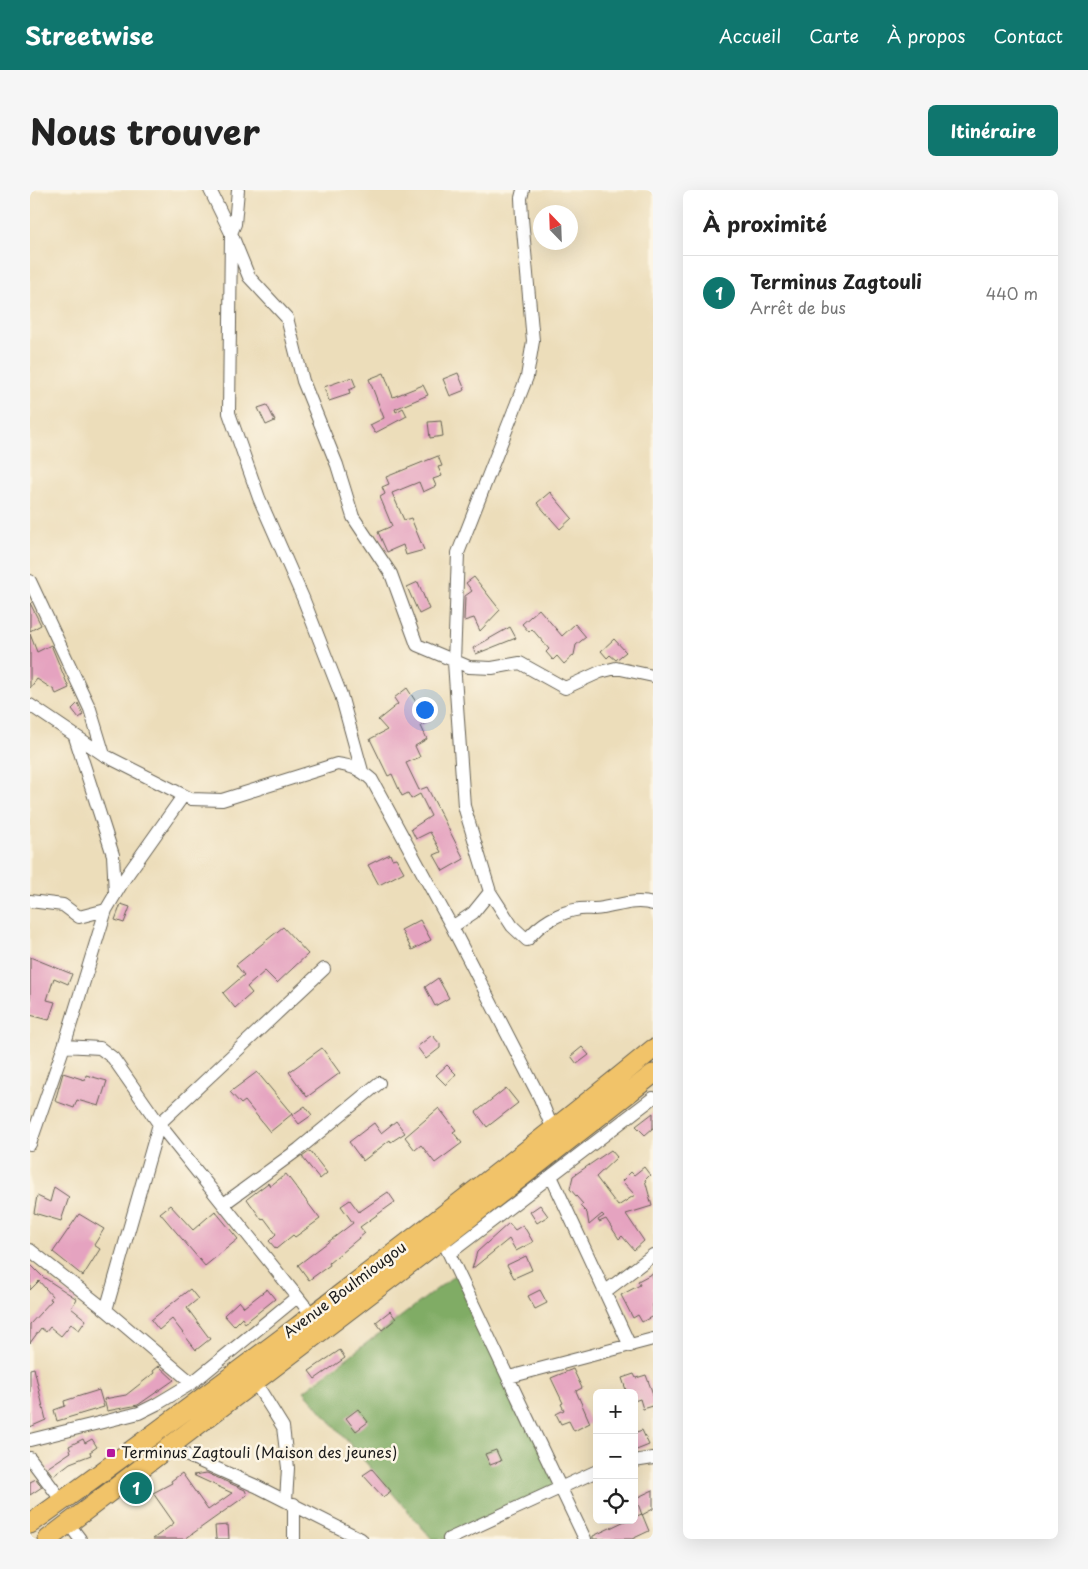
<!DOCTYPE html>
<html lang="fr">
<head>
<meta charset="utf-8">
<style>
  :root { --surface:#fff; --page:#f6f6f6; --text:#222; --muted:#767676; --line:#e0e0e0; --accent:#0f766e }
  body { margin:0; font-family:"Playpen Sans",sans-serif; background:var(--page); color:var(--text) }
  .controls { position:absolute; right:15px; bottom:15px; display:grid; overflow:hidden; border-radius:8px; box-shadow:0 5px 20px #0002 }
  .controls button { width:45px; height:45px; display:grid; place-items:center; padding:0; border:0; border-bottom:1px solid var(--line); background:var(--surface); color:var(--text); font:25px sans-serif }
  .compass { position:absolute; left:503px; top:15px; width:45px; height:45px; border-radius:50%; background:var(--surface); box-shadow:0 5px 20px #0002; rotate:337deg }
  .you { position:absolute; left:394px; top:519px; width:18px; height:18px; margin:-12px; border:4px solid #fff; border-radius:50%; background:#1a73e8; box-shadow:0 0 0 8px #1a73e833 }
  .badge { display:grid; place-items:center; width:32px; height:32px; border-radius:50%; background:var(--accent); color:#fff; font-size:16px; font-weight:700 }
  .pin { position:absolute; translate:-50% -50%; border:2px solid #fff; box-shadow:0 1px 5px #0006 }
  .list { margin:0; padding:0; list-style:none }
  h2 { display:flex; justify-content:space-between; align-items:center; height:65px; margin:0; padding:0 20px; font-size:21px }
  h2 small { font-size:16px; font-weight:400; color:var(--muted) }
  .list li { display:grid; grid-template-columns:32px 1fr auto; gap:15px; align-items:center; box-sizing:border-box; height:75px; padding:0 20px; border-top:1px solid var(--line) }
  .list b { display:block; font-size:19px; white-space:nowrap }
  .list p { margin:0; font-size:16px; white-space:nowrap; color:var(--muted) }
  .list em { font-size:16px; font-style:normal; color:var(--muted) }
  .icon { flex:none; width:28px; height:28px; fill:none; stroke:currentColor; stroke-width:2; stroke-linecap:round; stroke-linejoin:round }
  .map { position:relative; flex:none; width:623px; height:1349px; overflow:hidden; border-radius:8px }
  header { display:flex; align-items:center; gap:30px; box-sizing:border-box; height:70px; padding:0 25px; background:var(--accent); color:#fff }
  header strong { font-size:24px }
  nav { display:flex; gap:28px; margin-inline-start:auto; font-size:18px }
  .intro { display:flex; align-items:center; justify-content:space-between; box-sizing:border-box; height:120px; padding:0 30px }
  h1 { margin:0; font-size:35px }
  .button { padding:12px 22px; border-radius:8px; background:var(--accent); color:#fff; font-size:18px; font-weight:700 }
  main { display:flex; gap:30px; padding:0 30px }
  aside { flex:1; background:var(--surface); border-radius:8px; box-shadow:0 5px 20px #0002 }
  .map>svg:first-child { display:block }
</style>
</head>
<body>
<header>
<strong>Streetwise</strong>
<nav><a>Accueil</a><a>Carte</a><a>À propos</a><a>Contact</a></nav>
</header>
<div class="intro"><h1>Nous trouver</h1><a class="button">Itinéraire</a></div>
<main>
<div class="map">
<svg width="623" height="1349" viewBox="0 0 623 1349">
  <rect width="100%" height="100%" fill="#fcf5e5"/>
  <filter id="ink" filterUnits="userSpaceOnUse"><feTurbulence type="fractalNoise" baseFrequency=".02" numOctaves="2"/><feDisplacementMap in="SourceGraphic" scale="10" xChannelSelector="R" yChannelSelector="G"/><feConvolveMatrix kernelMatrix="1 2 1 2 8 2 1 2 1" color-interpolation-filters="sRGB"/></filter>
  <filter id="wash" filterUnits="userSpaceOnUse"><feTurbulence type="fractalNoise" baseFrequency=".0096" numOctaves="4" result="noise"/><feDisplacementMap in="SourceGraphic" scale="20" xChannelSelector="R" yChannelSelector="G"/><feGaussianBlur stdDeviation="1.12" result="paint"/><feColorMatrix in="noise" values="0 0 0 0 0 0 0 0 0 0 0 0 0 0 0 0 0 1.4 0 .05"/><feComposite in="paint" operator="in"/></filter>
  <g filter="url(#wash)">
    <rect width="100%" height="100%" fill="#ecddba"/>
    <path fill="#80ac65" stroke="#4e6440" d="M429,1082L531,1297L419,1349H402L274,1201Z"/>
    <g id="blocks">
      <path fill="#e5a3c0" d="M354,183L363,207L393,195L398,205L365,219L366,222L373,218L377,226L345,243L340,235L354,228L339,189Z
        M428,183L435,200L420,206L413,189Z
        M322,187L326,197L319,200L320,204L299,211L294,197Z
        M237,215L245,231L236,235L228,218Z
        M411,231L413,246L400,248L398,232Z
        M408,266L412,276L408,277L412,286L403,289L406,296L393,302L389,292L362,303L374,330L381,328L394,360L376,365L373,355L357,362L348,342L362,336L350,307L355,304L352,297L359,294L356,287Z
        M520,302L542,328L530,339L507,313Z
        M444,387L470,420L450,441L444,428L434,431L435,406L442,401L436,393Z
        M388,392L399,419L389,424L377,397Z
        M0,413L11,435L0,441Z
        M509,419L532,446L545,434L556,447L546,455L544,465L534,474L527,466L523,470L516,462L519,459L502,439L499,442L492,434Z
        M480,437L486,448L446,464L443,458Z
        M0,444L7,462L21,455L39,498L26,504L24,500L7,489L0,498Z
        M584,449L596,462L586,470L580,465L577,468L571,461Z
        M377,498L399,532L391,536L397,549L385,556L390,567L376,573L389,600L397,597L434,669L413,681L404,665L411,662L400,642L386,649L381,639L401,626L390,604L381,609L378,603L372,606L362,584L358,586L340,549L357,540L348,530L368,514L364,508Z
        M48,513L53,525L49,528L42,519Z
        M360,664L362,669L366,668L374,682L349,695L338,675Z
        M91,714L100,717L94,733L85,730Z
        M390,730L401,750L382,760L371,740Z
        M253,737L278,764L247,793L235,781L217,797L222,803L205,818L193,803L214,785L206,775Z
        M0,767L42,784L38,794L24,788L17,810L25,812L19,830L0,825Z
        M408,788L419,808L405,816L395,797Z
        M402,845L410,854V858L396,869L387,857Z
        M552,857L559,865L547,874L541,866Z
        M292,858L310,883L277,907L259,882Z
        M417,875L426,884L416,895L406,885Z
        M227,882L262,924L240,942L215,911L211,914L200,902Z
        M33,883L55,890L56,885L77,891L69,916L47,910L44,918L25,911Z
        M476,898L488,913L457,937L446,922Z
        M275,916L282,925L269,934L262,925Z
        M409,918L426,940L423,942L432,953L405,973L391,955L385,960L375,947Z
        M623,923V938L615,945L606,936Z
        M366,931L375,943L361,952L360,950L333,971L319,952L344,933L351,943Z
        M581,960L587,967L566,987L588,1016L605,1005L592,991L601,982L604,985L614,977L620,985L615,990L622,1016L596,1024L614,1051L604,1060L592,1046L589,1049L576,1029L569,1032L568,1030L574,1026L572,1024L559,1035L557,1023L550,1016L553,1014L540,999L543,986Z
        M280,961L297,983L290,989L272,967Z
        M256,984L290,1029L265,1047L263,1045L246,1059L239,1051L246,1044L234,1028L232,1030L217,1009L238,993L240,996Z
        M24,997L39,1007L31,1031L4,1023L7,1006L20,1012Z
        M358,1002L365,1012L330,1037L335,1043L299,1073L300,1075L279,1090L268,1075L323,1033L311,1016L320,1010L329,1022Z
        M140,1015L163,1040L185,1021L208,1049L175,1076L130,1023Z
        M510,1015L518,1026L507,1033L500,1022Z
        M49,1024L74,1039L64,1055L70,1059L53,1086L23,1062Z
        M479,1033L485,1040L493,1035L503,1052L486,1061L479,1049L442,1079L447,1062Z
        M496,1066L502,1080L484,1088L477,1075Z
        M0,1074L13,1087L47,1109L41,1118L56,1130L49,1140L41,1134L31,1146L20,1137L16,1142L11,1138L0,1153V1134L22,1110L20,1109L22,1106L9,1091L0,1100Z
        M623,1083V1126L612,1132L608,1125L603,1128L591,1105L610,1095L608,1091Z
        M160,1099L168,1109L157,1118L180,1149L166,1160L142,1129L129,1140L121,1130Z
        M237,1099L245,1109L215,1133L212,1128L204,1136L194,1125L209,1111L214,1117Z
        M510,1100L517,1113L505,1119L498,1106Z
        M360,1121L366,1129L352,1140L346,1132Z
        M310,1160L315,1168L285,1189L279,1181Z
        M129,1176L144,1190L108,1215L77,1221L74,1209L96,1205L124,1183L123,1181Z
        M4,1178L16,1230L0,1237V1179Z
        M543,1179L552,1198L546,1201L560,1233L544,1241L539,1231L531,1234L526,1224L534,1220L531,1214L533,1213L521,1188Z
        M604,1184L606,1188L616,1185L623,1204V1216L613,1219L610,1209L604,1211V1203H597L592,1188Z
        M69,1200L74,1217L27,1231L24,1220L35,1216L34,1211Z
        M328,1219L338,1232L326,1241L316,1228Z
        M612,1240L619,1255L604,1261V1243Z
        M53,1249L55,1253L62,1249L67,1257L60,1262L61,1265L40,1273L23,1286L17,1278L41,1262L39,1256Z
        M466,1260L471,1271L460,1275L455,1264Z
        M342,1279L361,1301L353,1307L333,1285Z
        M152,1283L178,1320L202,1303L163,1285L177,1283L215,1300L217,1305L155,1349H123L144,1333L123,1303L142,1293L141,1291Z
        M6,1289L12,1297L0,1305V1292Z
        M623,1300V1319L612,1325L606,1308Z
        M612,1324L619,1341L602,1349H563V1346L597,1330H604V1327Z
        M198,1335L199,1349H186L185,1336Z"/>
    </g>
  </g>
  <g filter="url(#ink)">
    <use href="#blocks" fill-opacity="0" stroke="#656053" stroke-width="1"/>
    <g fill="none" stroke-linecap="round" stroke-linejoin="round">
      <g stroke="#656053" stroke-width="14">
        <path id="minor" d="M180,0L201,43L199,223L229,308L273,408L311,505L332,581
          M208,0L205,34L201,43L219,87L257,128L273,191L307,275L323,327L361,384L387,455L439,477L462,478L490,473L535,498L570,482L586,478L623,486
          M0,391L60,519L74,565
          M0,515L74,565L161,609L192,610L307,574C322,576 330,579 342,590L422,737L510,908L523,940
          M45,547L83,665L85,703
          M460,702L482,736L497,750C509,734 529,722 550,719C557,718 565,720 573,718C591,715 605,709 623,714
          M0,711L33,715L49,727L76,720
          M422,737L443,723L460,702L434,616L424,472L428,363L497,187L503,151L492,28L491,8L493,0
          M34,856L70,858L83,868L129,934L282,1125
          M0,954L34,856L76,720L95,688L153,606
          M521,986L600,1156
          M195,1013L269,959L349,893
          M412,1049L555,1349
          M0,1060L76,1120L162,1193
          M420,1063L623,908
          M576,1101L623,1065
          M76,1120L129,934L294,779
          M479,1187L623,1149
          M225,1192L253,1237L258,1278L256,1311
          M0,1250L109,1223L127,1214L162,1193L267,1107
          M138,1257L226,1296L331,1349
          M0,1268L32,1311
          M604,1271L623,1268
          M264,1314V1349
          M38,1333L50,1349
          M419,1349L567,1281"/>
      </g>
      <g stroke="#656053" stroke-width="21">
        <path id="highway" d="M0,1334C103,1261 203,1185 304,1109C411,1027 518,945 623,859
          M18,1349L412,1049L623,884"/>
      </g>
      <use href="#minor" stroke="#fff" stroke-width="12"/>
      <use href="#highway" stroke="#f1c369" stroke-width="19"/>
    </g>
  </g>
  <rect fill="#b5179e" stroke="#fcf5e5" stroke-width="2" x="76" y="1258" width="10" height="10" rx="2.5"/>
  <g text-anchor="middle" stroke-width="5" stroke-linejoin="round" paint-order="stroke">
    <g font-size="15" fill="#1c1c1c" stroke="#fcf5e5">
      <text transform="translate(315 1100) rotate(-37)" y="5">Avenue Boulmiougou</text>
    </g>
    <g font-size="15" fill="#1c1c1c" stroke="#fcf5e5" text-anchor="start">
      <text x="91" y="1268">Terminus Zagtouli (Maison des jeunes)</text>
    </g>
  </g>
</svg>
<div class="controls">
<button>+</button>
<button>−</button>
<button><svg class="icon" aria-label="locate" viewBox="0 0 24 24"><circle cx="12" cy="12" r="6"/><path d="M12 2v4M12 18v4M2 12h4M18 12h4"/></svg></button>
</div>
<svg class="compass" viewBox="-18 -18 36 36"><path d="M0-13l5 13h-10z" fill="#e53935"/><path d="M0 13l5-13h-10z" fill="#767676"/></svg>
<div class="you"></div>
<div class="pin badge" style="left:106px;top:1298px">1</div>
</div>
<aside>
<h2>À proximité<small></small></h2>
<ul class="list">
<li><span class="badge">1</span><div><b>Terminus Zagtouli</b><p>Arrêt de bus</p></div><em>440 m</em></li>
</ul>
</aside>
</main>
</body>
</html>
